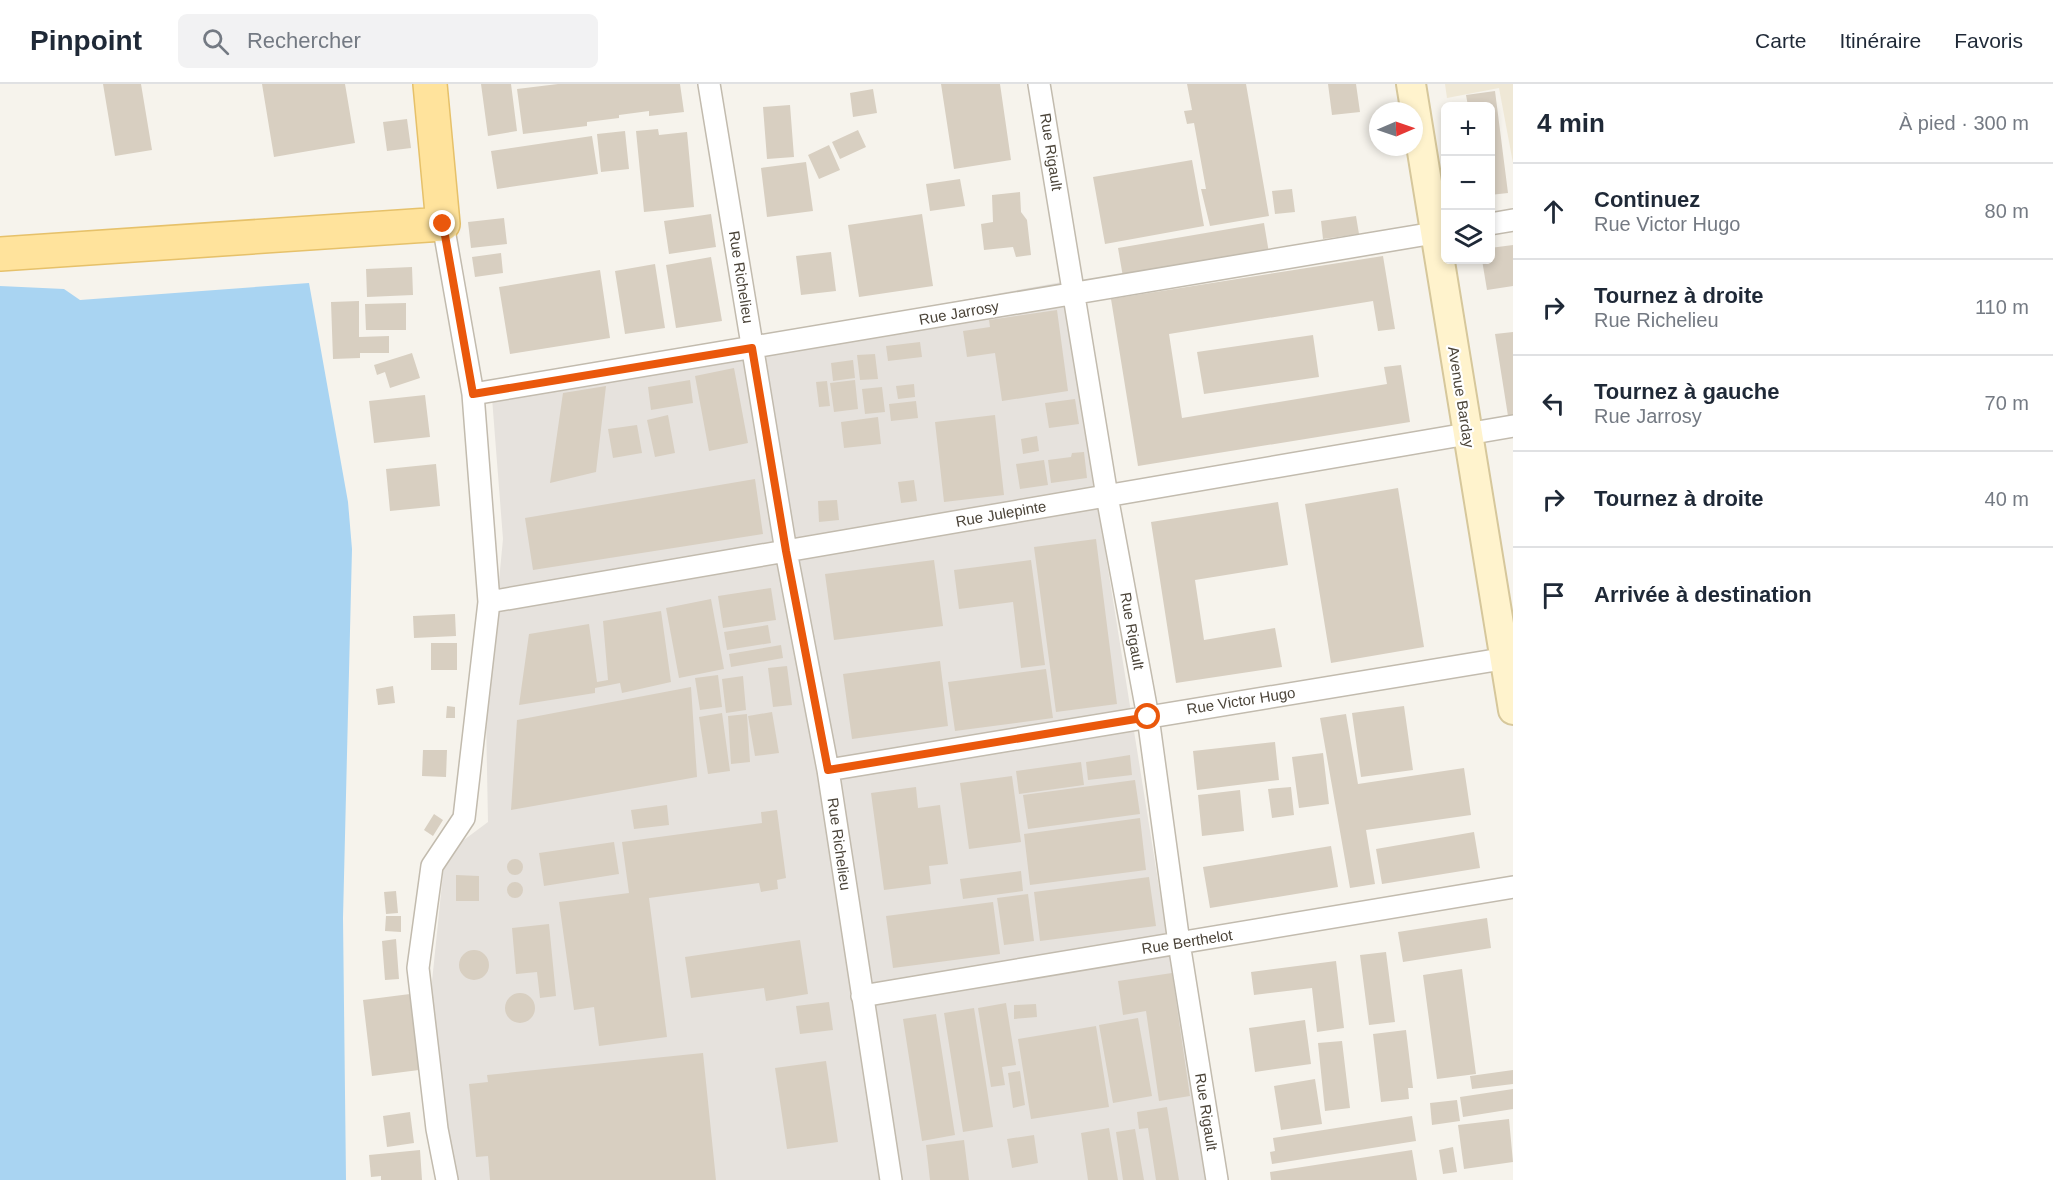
<!DOCTYPE html>
<html lang="fr">
<head>
<meta charset="utf-8">
<style>
  :root { --surface:#fff; --page:#f2f2f3; --text:#1f2937; --muted:#747a83; --line:#e0e1e3 }
  body { margin:0; font-family:Arial,sans-serif; background:var(--page); color:var(--text) }
  .controls { position:absolute; right:18px; top:18px; display:grid; overflow:hidden; border-radius:9px; box-shadow:0 3px 9px #0003 }
  .controls button { width:54px; height:54px; display:grid; place-items:center; padding:0; border:0; border-bottom:2px solid var(--line); background:var(--surface); color:var(--text); font:30px sans-serif }
  .compass { position:absolute; left:1369px; top:18px; width:54px; height:54px; border-radius:50%; background:var(--surface); box-shadow:0 3px 9px #0003; rotate:88deg }
  .stop { position:absolute; width:18px; height:18px; margin:-14px; border:4px solid #ea580c; border-radius:50%; background:#fff }
  .stop.end { background:#ea580c; border-color:#fff; box-shadow:0 2px 6px #0008 }
  .list { margin:0; padding:0; list-style:none }
  h2 { display:flex; justify-content:space-between; align-items:center; height:78px; margin:0; padding:0 24px; font-size:26px }
  h2 small { font-size:20px; font-weight:400; color:var(--muted) }
  .list li { display:grid; grid-template-columns:39px 1fr auto; gap:18px; align-items:center; box-sizing:border-box; height:96px; padding:0 24px; border-top:2px solid var(--line) }
  .list b { display:block; font-size:22px; white-space:nowrap }
  .list p { margin:0; font-size:20px; white-space:nowrap; color:var(--muted) }
  .list em { font-size:20px; font-style:normal; color:var(--muted) }
  .icon { flex:none; width:33px; height:33px; fill:none; stroke:currentColor; stroke-width:2; stroke-linecap:round; stroke-linejoin:round }
  .map { position:relative; flex:none; width:1513px; height:1096px; overflow:hidden }
  header { display:flex; align-items:center; gap:36px; box-sizing:border-box; height:84px; padding:0 30px; background:var(--surface); border-bottom:2px solid var(--line) }
  header strong { font-size:28px }
  nav { display:flex; gap:33px; margin-inline-start:auto; font-size:21px }
  .search { width:420px; height:54px; background:var(--page); display:flex; align-items:center; gap:15px; box-sizing:border-box; padding:0 21px; border-radius:9px; color:var(--muted); font-size:22px }
  main { display:flex }
  aside { flex:1; background:var(--surface) }
  .map>svg:first-child { display:block }
</style>
</head>
<body>
<header>
<strong>Pinpoint</strong>
<div class="search"><svg class="icon" aria-label="search" viewBox="0 0 24 24"><circle cx="10" cy="10" r="6"/><path d="M15 15l6 6"/></svg>Rechercher</div>
<nav><a>Carte</a><a>Itinéraire</a><a>Favoris</a></nav>
</header>
<main>
<div class="map">
<svg width="1513" height="1096" viewBox="0 0 1513 1096">
  <rect width="100%" height="100%" fill="#f6f3ec"/>
  <path fill="#e6e2dd" d="M1062,198L1206,1096H453L429,927L445,770L488,738L486,632L503,455L492,314L713,261Z"/>
  <path fill="#efe8d6" d="M1445,0H1513V79L1499,4L1447,14Z"/>
  <path fill="#a9d4f2" d="M309,199L348,418L352,465L343,834L346,1096H0V202L64,205L80,216Z"/>
  <path fill="#d8cfc1" d="M103,0H141L152,66L115,72Z
    M262,0H345L355,59L274,73Z
    M481,0H511L517,47L488,52Z
    M558,0H680L684,28L649,32V27L619,31V34L587,38V42L523,50L517,5Z
    M941,0H1000L1011,76L954,85Z
    M1187,0H1246L1269,132L1210,142L1201,105H1206L1194,39L1187,40L1184,27L1192,26Z
    M1328,0H1356L1360,28L1332,31Z
    M873,5L877,29L853,33L850,9Z
    M1495,7L1508,109L1490,111V22H1468L1466,11Z
    M790,21L794,73L767,75L763,23Z
    M407,35L411,64L387,67L383,38Z
    M658,45L659,51L687,48L694,123L644,128L636,47Z
    M858,46L866,63L840,75L832,58Z
    M625,47L629,85L601,88L597,50Z
    M592,52L598,90L497,105L491,67Z
    M829,61L840,86L819,95L808,71Z
    M1192,76L1204,142L1105,160L1093,93Z
    M806,78L813,127L767,133L761,84Z
    M960,95L965,122L930,127L926,100Z
    M1292,105L1295,128L1275,130L1272,107Z
    M1020,108L1021,128L1027,136L1031,171L1016,173L1013,163L984,166L981,140L993,138L992,111Z
    M711,130L716,163L669,170L664,137Z
    M922,130L933,202L859,213L848,141Z
    M1356,132L1359,150L1323,155L1321,137Z
    M504,134L507,160L471,164L468,138Z
    M1264,139L1269,169L1123,193L1118,164Z
    M1513,161V202L1487,206L1482,176H1490V164Z
    M831,168L836,207L801,211L796,172Z
    M501,169L503,189L475,193L472,173Z
    M1383,172L1395,245L1378,247L1373,217L1169,250L1182,334L1387,300L1384,283L1401,281L1410,338L1138,382L1111,215Z
    M711,173L722,237L676,244L666,181Z
    M655,180L665,244L625,250L615,187Z
    M412,183L413,211L367,213L366,185Z
    M600,186L610,254L510,270L499,203Z
    M359,217V253L389,252V269H360V274L333,275L331,218Z
    M406,219V246H366L365,220Z
    M1057,226L1068,307L1002,317L995,269L967,273L963,247L990,243L989,236Z
    M1513,248V331L1508,332L1495,250Z
    M1313,251L1319,293L1204,310L1197,268Z
    M920,258L922,273L888,277L886,262Z
    M412,269L420,294L390,304L385,288L377,291L374,281Z
    M875,270L878,295L860,296L857,271Z
    M853,276L855,294L833,297L831,279Z
    M734,284L748,359L709,367L695,292Z
    M690,296L693,319L651,326L648,303Z
    M855,296L858,325L834,328L830,299Z
    M827,297L830,322L819,323L816,298Z
    M914,300L915,313L898,315L896,302Z
    M606,302L596,388L550,399L563,309Z
    M882,303L885,328L865,330L862,305Z
    M425,311L430,353L374,359L369,317Z
    M1075,315L1079,340L1049,344L1045,319Z
    M916,317L918,334L891,337L889,320Z
    M668,331L675,369L655,373L647,336Z
    M995,331L1004,411L944,418L935,338Z
    M878,333L881,360L844,364L841,338Z
    M637,341L642,369L613,374L608,345Z
    M1037,352L1039,367L1023,370L1021,355Z
    M1084,368L1087,394L1051,399L1048,376L1071,373L1072,369Z
    M1044,376L1048,401L1020,405L1016,380Z
    M436,380L440,422L390,427L386,385Z
    M755,395L763,450L533,486L525,434Z
    M914,396L917,417L901,419L898,398Z
    M1398,404L1424,563L1331,579L1305,420Z
    M837,416L839,436L819,438L818,417Z
    M1278,418L1288,481L1195,496L1204,556L1275,544L1282,583L1176,599L1151,438Z
    M1096,455L1117,620L1056,628L1034,463Z
    M934,476L943,542L834,556L825,490Z
    M1031,476L1045,581L1021,584L1013,518L959,525L954,486Z
    M771,504L776,536L723,544L718,512Z
    M711,515L724,585L679,594L666,524Z
    M661,527L671,598L622,609L620,599L595,604V609L519,621L529,550L589,540L597,598L608,596L603,537Z
    M455,530L456,552L414,554L413,532Z
    M768,541L771,559L727,566L724,548Z
    M431,559H457V586H431Z
    M781,561L783,574L731,583L729,570Z
    M940,577L948,642L852,655L843,590Z
    M787,582L792,621L773,623L768,584Z
    M1046,585L1053,634L955,647L948,598Z
    M718,591L722,623L700,626L695,594Z
    M743,592L746,626L726,629L722,595Z
    M393,602L395,619L378,621L376,605Z
    M691,603L697,693L511,726L517,636Z
    M447,622L455,623V634H446Z
    M1404,622L1413,686L1361,693L1352,629Z
    M772,628L779,669L755,672L748,632Z
    M722,629L730,687L708,690L699,633Z
    M747,630L750,678L731,680L728,632Z
    M1346,630L1358,700L1464,684L1471,731L1366,746L1375,800L1350,804L1320,634Z
    M1275,658L1279,696L1197,706L1193,667Z
    M423,666H447L446,693L422,692Z
    M1323,669L1329,720L1299,724L1292,673Z
    M1130,671L1132,691L1088,696L1086,678Z
    M1081,678L1084,701L1019,710L1016,687Z
    M1012,692L1021,758L969,765L960,699Z
    M1135,696L1140,730L1028,745L1023,711Z
    M916,703L918,724L940,721L948,780L929,782L931,800L884,806L871,709Z
    M1291,703L1294,731L1272,734L1268,705Z
    M1240,706L1244,747L1202,752L1198,711Z
    M667,721L669,741L634,745L631,726Z
    M777,726L786,794L777,796L778,805L761,808L759,799L649,814L667,953L599,962L594,923L574,926L559,818L629,809L622,758L762,739L761,728Z
    M434,730L443,736L433,752L424,746Z
    M1140,734L1146,786L1030,801L1024,750Z
    M1474,748L1480,784L1382,800L1376,765Z
    M614,758L619,790L544,802L539,769Z
    M1331,762L1338,803L1210,824L1203,783Z
    M507 783a8 8 0 1 1 16 0a8 8 0 1 1-16 0Z
    M1021,787L1023,807L963,815L960,795Z
    M456,791L479,792V817H456Z
    M1149,793L1156,842L1040,857L1034,808Z
    M507 806a8 8 0 1 1 16 0a8 8 0 1 1-16 0Z
    M396,807L398,829L386,830L384,808Z
    M1028,810L1034,857L1004,861L997,814Z
    M993,818L1000,870L893,884L886,832Z
    M386,832H401V848L385,847Z
    M1487,834L1491,864L1403,878L1398,848Z
    M549,840L556,912L540,914L537,888L516,890L512,844Z
    M396,855L399,895L385,896L382,857Z
    M800,856L808,910L766,917L764,904L691,914L685,873Z
    M459 881a15 15 0 1 1 30 0a15 15 0 1 1-30 0Z
    M1386,868L1395,938L1369,941L1360,871Z
    M1336,877L1344,944L1317,948L1312,904L1254,911L1251,888Z
    M1462,885L1476,990L1437,995L1423,891Z
    M1172,889L1190,1012L1159,1017L1146,927L1123,931L1118,897Z
    M505 924a15 15 0 1 1 30 0a15 15 0 1 1-30 0Z
    M410,910L419,986L372,992L363,916Z
    M829,918L833,946L800,950L796,922Z
    M1006,919L1016,981L1002,983L1005,1001L991,1003L978,924Z
    M1036,920L1037,933L1014,935V921Z
    M974,924L993,1043L963,1048L944,929Z
    M936,930L955,1051L922,1057L903,935Z
    M1138,934L1152,1012L1113,1019L1099,941Z
    M1305,936L1311,980L1255,988L1249,944Z
    M1096,942L1109,1023L1031,1035L1018,955Z
    M1406,946L1413,1004H1408L1409,1015L1381,1018L1373,950Z
    M1342,957L1350,1024L1325,1027L1318,959Z
    M703,969L716,1096H490L488,1072L476,1073L469,1000L488,998L487,991Z
    M826,977L838,1058L787,1065L775,984Z
    M1513,986V1000L1472,1005L1470,992Z
    M1020,987L1025,1021L1013,1024L1008,989Z
    M1315,995L1322,1040L1281,1046L1274,1002Z
    M1513,1005V1025L1463,1033L1460,1013Z
    M1457,1016L1460,1037L1432,1041L1430,1019Z
    M1167,1023L1179,1096H1156L1148,1044L1139,1045L1137,1028Z
    M410,1028L414,1059L387,1063L383,1032Z
    M1412,1032L1416,1057L1272,1080L1270,1068L1275,1067L1273,1054Z
    M1509,1035L1513,1078L1464,1085L1458,1041Z
    M1109,1044L1118,1096H1088L1081,1049Z
    M1135,1045L1144,1096H1123L1116,1048Z
    M1034,1051L1038,1079L1012,1084L1007,1055Z
    M964,1056L969,1096H930L926,1061Z
    M1453,1063L1457,1088L1443,1090L1439,1066Z
    M420,1066L422,1096H381V1092L371,1093L369,1071Z
    M1412,1066L1417,1096H1271L1270,1088Z"/>
  <g fill="none" stroke-linecap="round" stroke-linejoin="round">
    <g stroke="#c2bbae" stroke-width="24">
      <path id="street" d="M709,0L786,467L828,686L891,1096
        M1039,0L1107,412L1148,633L1179,859L1217,1096
        M443,140L473,310L489,518L464,734L432,782L418,884L437,1045L447,1096
        M1490,140L1513,136
        M473,310L1446,147
        M489,518L1513,342
        M828,686L1513,573
        M862,912L1513,803"/>
    </g>
    <g stroke="#d6c79b" stroke-width="32">
      <path id="secondary" d="M1411,0L1513,626"/>
    </g>
    <g stroke="#e6c16a" stroke-width="36">
      <path id="primary" d="M0,170L443,140L430,0"/>
    </g>
    <use href="#street" stroke="#fff" stroke-width="21"/>
    <use href="#secondary" stroke="#fff3cd" stroke-width="28"/>
    <use href="#primary" stroke="#ffe39c" stroke-width="33"/>
  </g>
  <g fill="none" stroke-linecap="round" stroke-linejoin="round">
    <path stroke="#ea580c" stroke-width="8" d="M443,140L473,310L752,264L786,467L828,686L1148,633"/>
  </g>
  <g text-anchor="middle" stroke-width="4.5" stroke-linejoin="round" paint-order="stroke">
    <g font-size="15" fill="#4b4439" stroke="#fff">
      <text transform="translate(1051 68) rotate(81)" y="5">Rue Rigault</text>
      <text transform="translate(741 193) rotate(81)" y="5">Rue Richelieu</text>
      <text transform="translate(959 229) rotate(-10)" y="5">Rue Jarrosy</text>
      <text transform="translate(1461 313) rotate(81)" y="5">Avenue Barday</text>
      <text transform="translate(1001 430) rotate(-10)" y="5">Rue Julepinte</text>
      <text transform="translate(1132 547) rotate(80)" y="5">Rue Rigault</text>
      <text transform="translate(1241 617) rotate(-9)" y="5">Rue Victor Hugo</text>
      <text transform="translate(839 760) rotate(82)" y="5">Rue Richelieu</text>
      <text transform="translate(1187 858) rotate(-9)" y="5">Rue Berthelot</text>
      <text transform="translate(1206 1028) rotate(81)" y="5">Rue Rigault</text>
    </g>
  </g>
</svg>
<div class="controls">
<button>+</button>
<button>−</button>
<button><svg class="icon" aria-label="layers" viewBox="0 0 24 24"><path d="M12 4l9 5-9 5-9-5zM3 14l9 5 9-5"/></svg></button>
</div>
<svg class="compass" viewBox="-18 -18 36 36"><path d="M0-13l5 13h-10z" fill="#e53935"/><path d="M0 13l5-13h-10z" fill="#747a83"/></svg>
<div class="stop" style="left:1148px;top:633px"></div>
<div class="stop end" style="left:443px;top:140px"></div>
</div>
<aside>
<h2>4 min<small>À pied · 300 m</small></h2>
<ul class="list">
<li><svg class="icon" aria-label="ahead" viewBox="0 0 24 24"><path d="M12 20V5M6 11l6-6 6 6"/></svg><div><b>Continuez</b><p>Rue Victor Hugo</p></div><em>80 m</em></li>
<li><svg class="icon" aria-label="right" viewBox="0 0 24 24"><path d="M7 20v-9h11M14 6l5 5-5 5"/></svg><div><b>Tournez à droite</b><p>Rue Richelieu</p></div><em>110 m</em></li>
<li><svg class="icon" aria-label="left" viewBox="0 0 24 24"><path d="M17 20v-9H6M10 6l-5 5 5 5"/></svg><div><b>Tournez à gauche</b><p>Rue Jarrosy</p></div><em>70 m</em></li>
<li><svg class="icon" aria-label="right" viewBox="0 0 24 24"><path d="M7 20v-9h11M14 6l5 5-5 5"/></svg><div><b>Tournez à droite</b></div><em>40 m</em></li>
<li><svg class="icon" aria-label="arrive" viewBox="0 0 24 24"><path d="M6 21V4h12l-3 4 3 4H6"/></svg><div><b>Arrivée à destination</b></div></li>
</ul>
</aside>
</main>
</body>
</html>
